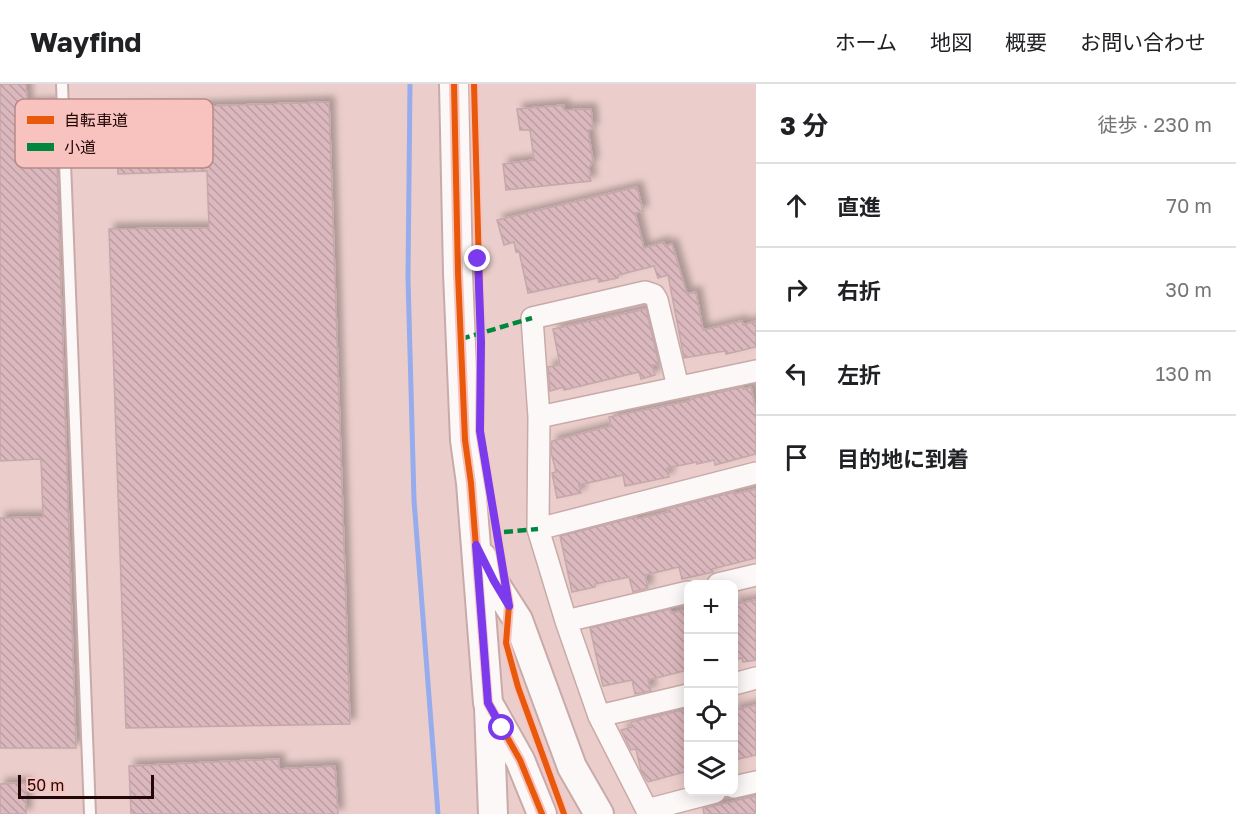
<!DOCTYPE html>
<html lang="ja">
<head>
<meta charset="utf-8">
<style>
  :root { --surface:#fff; --page:#f6f6f6; --text:#202124; --muted:#757577; --line:#e0e0e0 }
  body { margin:0; font-family:"Golos Text","Noto Sans JP",sans-serif; background:var(--page); color:var(--text) }
  .controls { position:absolute; right:18px; bottom:18px; display:grid; overflow:hidden; border-radius:12px; box-shadow:0 3px 15px #0003 }
  .controls button { width:54px; height:54px; display:grid; place-items:center; padding:0; border:0; border-bottom:2px solid var(--line); background:var(--surface); color:var(--text); font:30px sans-serif }
  .scale { position:absolute; left:18px; bottom:15px; width:136px; box-sizing:border-box; padding-left:6px; border:3px solid #230606; border-top:0; font-size:16px; line-height:21px; white-space:nowrap; color:#230606; -webkit-text-stroke:4px #f8c3be; paint-order:stroke }
  .stop { position:absolute; width:18px; height:18px; margin:-14px; border:4px solid #7c3aed; border-radius:50%; background:#fff }
  .stop.end { background:#7c3aed; border-color:#fff; box-shadow:0 2px 6px #0008 }
  .list { margin:0; padding:0; list-style:none }
  h2 { display:flex; justify-content:space-between; align-items:center; height:78px; margin:0; padding:0 24px; font-size:26px }
  h2 small { font-size:20px; font-weight:400; color:var(--muted) }
  .list li { display:grid; grid-template-columns:39px 1fr auto; gap:18px; align-items:center; box-sizing:border-box; height:84px; padding:0 24px; border-top:2px solid var(--line) }
  .list b { display:block; font-size:22px; white-space:nowrap }
  .list em { font-size:20px; font-style:normal; color:var(--muted) }
  .icon { flex:none; width:33px; height:33px; fill:none; stroke:currentColor; stroke-width:2; stroke-linecap:round; stroke-linejoin:round }
  .map { position:relative; flex:none; width:756px; height:730px; overflow:hidden }
  header { display:flex; align-items:center; gap:36px; box-sizing:border-box; height:84px; padding:0 30px; background:var(--surface); border-bottom:2px solid var(--line) }
  header strong { font-size:28px }
  nav { display:flex; gap:33px; margin-inline-start:auto; font-size:21px }
  main { display:flex }
  aside { flex:1; background:var(--surface) }
  .map>svg:first-child { display:block }
</style>
</head>
<body>
<header>
<strong>Wayfind</strong>
<nav><a>ホーム</a><a>地図</a><a>概要</a><a>お問い合わせ</a></nav>
</header>
<main>
<div class="map">
<svg width="756" height="730" viewBox="0 0 756 730">
  <defs>
    <pattern id="building-back-hatch" width="6" height="6" patternUnits="userSpaceOnUse" patternTransform="scale(1.5)"><rect width="6" height="6" fill="#dbb8bd"/><path d="M-1 5l2 2M0 0l6 6M5-1l2 2" fill="none" stroke="#bc9da1"/></pattern>
    <filter id="shadow"><feDropShadow dx="5.5" dy="-5.5" stdDeviation="3" flood-color="#0004"/></filter>
  </defs>
  <rect width="100%" height="100%" fill="#ebcecb"/>
  <g fill="none" stroke-linecap="round" stroke-linejoin="round">
    <path stroke="#97aced" stroke-width="5" d="M410,0L408,194L414,416L438,730"/>
  </g>
  <path fill="url(#building-back-hatch)" stroke="#c4a8aa" stroke-width="1.5" filter="url(#shadow)" d="M0,0H26L27,20L55,19L76,664H0V434L43,433L41,375L0,377Z
    M329,18L350,640L126,644L109,145L209,144L207,87L118,90L116,25Z
    M564,21V26L591,25L593,45L588,46L593,77L589,84L591,97L506,106L503,80L534,76L530,46H520L517,25Z
    M637,103L643,127L635,129L644,164L664,158L665,162L672,160L687,210L696,208L703,246L742,237L743,241L756,237V263L726,270L725,267L684,274L668,191L658,194L654,182L618,191V194L599,198L598,194L528,209L519,167L516,168L514,158L504,161L497,136Z
    M646,225L659,280L652,281L655,291L641,295L639,288L564,306V303L550,307L548,283L560,281L553,245Z
    M743,303V305L751,303L756,328V370L715,381L714,376L697,380V378L667,384L669,393L625,402L623,391L579,401L581,409L557,414L552,389L556,388L551,368L552,357L611,342L609,333L690,317V315Z
    M756,405V474L712,485L713,488L682,495L679,483L645,491L648,504L633,508L629,493L595,500V503L572,508L560,452L636,433L637,435L669,428L668,425L734,408V410Z
    M756,516V576L743,578L742,574L734,576V520Z
    M670,525L671,529L688,525V586L648,596L651,607L635,610L632,596L603,602L590,544Z
    M756,621V671L734,676V626Z
    M688,625V687L648,698L641,687L636,665L631,666L621,646L632,643L631,638Z
    M279,675V685L335,682L338,730H131L129,682Z
    M26,699V730H0V700Z
    M756,712V730H704L703,724Z"/>
  <g fill="none" stroke-linecap="round" stroke-linejoin="round">
    <g stroke="#c8aaa9" stroke-width="14">
      <path id="lane" d="M62,0L90,730"/>
    </g>
    <g stroke="#c8aaa9" stroke-width="24">
      <path id="street" d="M539,333L756,287
        M538,445L756,389
        M718,500L756,491
        M566,537L688,508
        M734,600L756,594
        M599,632L688,611
        M734,703L756,698
        M647,726L715,708
        M649,730L599,632L566,537L538,445L539,333L532,234L645,208L654,211L657,216L678,303"/>
    </g>
    <g stroke="#c8aaa9" stroke-width="32">
      <path id="secondary" d="M454,0L458,189L465,356L471,399L488,619L520,676L542,730
        M482,473L493,497L518,536L572,683L599,730
        M489,624L493,730"/>
    </g>
    <use href="#lane" stroke="#fcf8f7" stroke-width="10"/>
    <use href="#street" stroke="#fcf8f7" stroke-width="21"/>
    <use href="#secondary" stroke="#fcf8f7" stroke-width="28"/>
    <path stroke="#00873e" stroke-width="4.5" stroke-dasharray="9 4.5" stroke-linecap="butt" d="M461,255L532,234
      M504,448L538,445"/>
    <g stroke="#f8c3be" stroke-width="10">
      <path id="cycleway" d="M454,0L458,189L465,356L471,399L488,619L520,676L542,730
        M474,0L481,258L480,347L509,521L506,559L518,603L564,730"/>
    </g>
    <use href="#cycleway" stroke="#e8590c" stroke-width="6"/>
  </g>
  <g fill="none" stroke-linecap="round" stroke-linejoin="round">
    <path stroke="#7c3aed" stroke-width="8" d="M478,175L481,258L480,347L509,522L494,497L476,461L488,619L502,644"/>
  </g>
  <rect x="15" y="15" width="198" height="69" rx="9" fill="#f8c3be" stroke="#b88a87" stroke-width="1.5"/>
  <rect x="27" y="32" width="27" height="8" fill="#e8590c"/>
  <rect x="27" y="59" width="27" height="8" fill="#00873e"/>
  <g font-size="16" fill="#230606">
    <text x="64" y="42">自転車道</text>
    <text x="64" y="69">小道</text>
  </g>
</svg>
<div class="controls">
<button>+</button>
<button>−</button>
<button><svg class="icon" aria-label="locate" viewBox="0 0 24 24"><circle cx="12" cy="12" r="6"/><path d="M12 2v4M12 18v4M2 12h4M18 12h4"/></svg></button>
<button><svg class="icon" aria-label="layers" viewBox="0 0 24 24"><path d="M12 4l9 5-9 5-9-5zM3 14l9 5 9-5"/></svg></button>
</div>
<div class="scale">50 m</div>
<div class="stop" style="left:502px;top:644px"></div>
<div class="stop end" style="left:478px;top:175px"></div>
</div>
<aside>
<h2>3 分<small>徒歩 · 230 m</small></h2>
<ul class="list">
<li><svg class="icon" aria-label="ahead" viewBox="0 0 24 24"><path d="M12 20V5M6 11l6-6 6 6"/></svg><div><b>直進</b></div><em>70 m</em></li>
<li><svg class="icon" aria-label="right" viewBox="0 0 24 24"><path d="M7 20v-9h11M14 6l5 5-5 5"/></svg><div><b>右折</b></div><em>30 m</em></li>
<li><svg class="icon" aria-label="left" viewBox="0 0 24 24"><path d="M17 20v-9H6M10 6l-5 5 5 5"/></svg><div><b>左折</b></div><em>130 m</em></li>
<li><svg class="icon" aria-label="arrive" viewBox="0 0 24 24"><path d="M6 21V4h12l-3 4 3 4H6"/></svg><div><b>目的地に到着</b></div></li>
</ul>
</aside>
</main>
</body>
</html>
